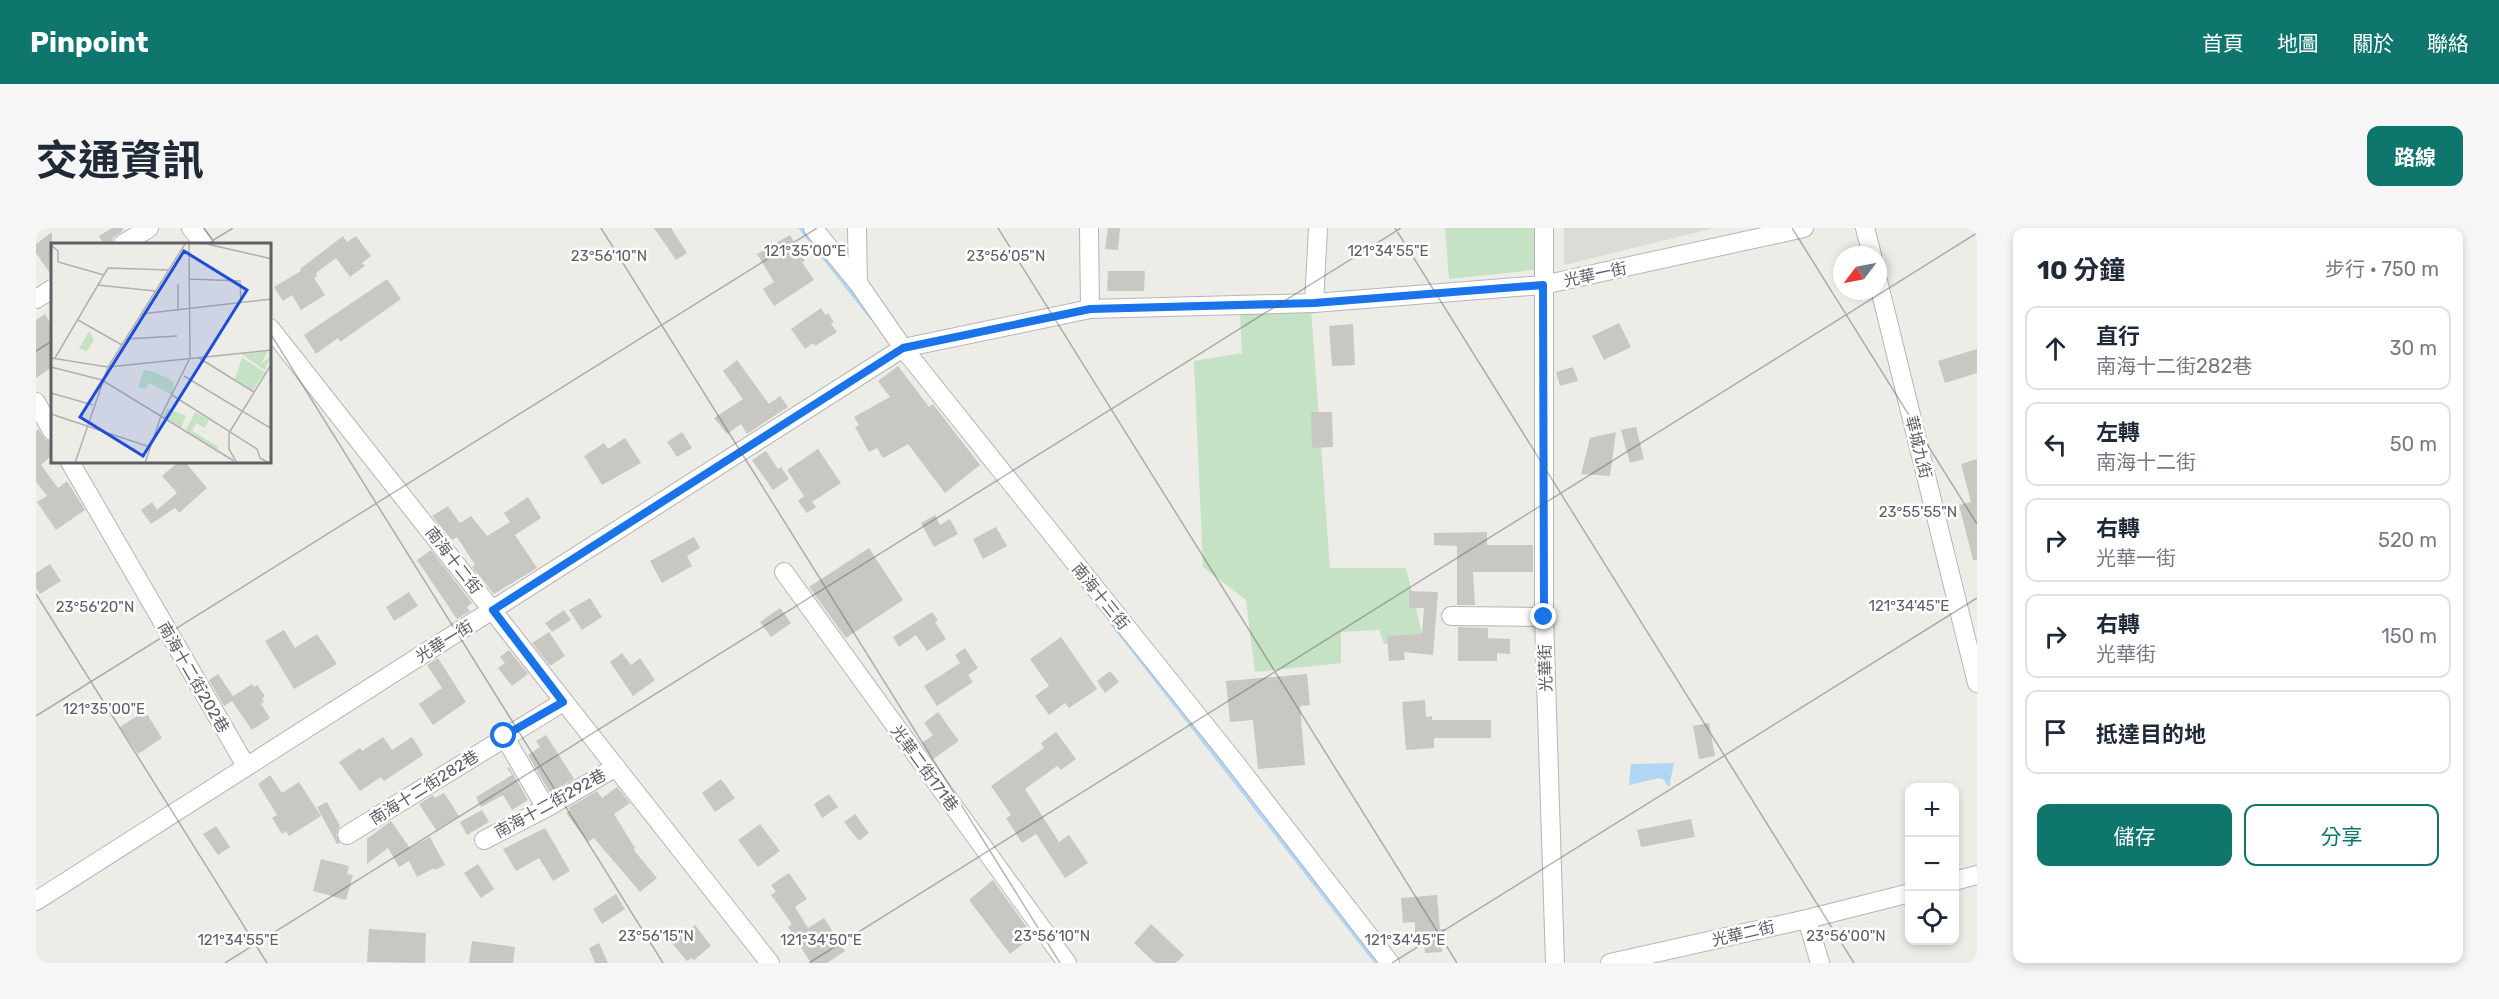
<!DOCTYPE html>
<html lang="zh-TW">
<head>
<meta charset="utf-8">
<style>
  :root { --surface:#fff; --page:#f6f6f7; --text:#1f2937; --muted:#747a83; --line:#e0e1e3; --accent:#0f766e }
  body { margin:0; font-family:Rubik,"Noto Sans TC",sans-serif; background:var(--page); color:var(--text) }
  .controls { position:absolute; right:18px; bottom:18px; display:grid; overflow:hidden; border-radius:12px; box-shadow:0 3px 9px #0003 }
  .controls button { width:54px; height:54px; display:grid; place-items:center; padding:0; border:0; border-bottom:2px solid var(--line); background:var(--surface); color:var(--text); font:30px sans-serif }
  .compass { position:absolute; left:1797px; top:18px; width:54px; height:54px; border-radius:50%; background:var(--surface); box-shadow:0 3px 9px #0003; rotate:238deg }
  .stop { position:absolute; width:18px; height:18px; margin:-14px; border:4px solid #1a73e8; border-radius:50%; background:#fff }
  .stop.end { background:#1a73e8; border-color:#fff; box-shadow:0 2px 6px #0008 }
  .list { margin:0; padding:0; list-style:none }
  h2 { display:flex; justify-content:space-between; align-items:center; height:78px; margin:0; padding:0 24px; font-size:26px }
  h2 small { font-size:20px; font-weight:400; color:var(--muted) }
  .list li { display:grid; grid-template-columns:39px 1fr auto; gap:18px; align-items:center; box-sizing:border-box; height:84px; margin:0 12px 12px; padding:0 12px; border:2px solid var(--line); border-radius:12px }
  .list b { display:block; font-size:22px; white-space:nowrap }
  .list p { margin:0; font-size:20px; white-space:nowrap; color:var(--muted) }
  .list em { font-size:20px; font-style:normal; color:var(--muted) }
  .actions { display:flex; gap:12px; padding:18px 24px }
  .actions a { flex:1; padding:14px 0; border:2px solid var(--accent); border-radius:12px; text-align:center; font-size:21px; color:var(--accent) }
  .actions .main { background:var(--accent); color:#fff }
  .icon { flex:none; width:33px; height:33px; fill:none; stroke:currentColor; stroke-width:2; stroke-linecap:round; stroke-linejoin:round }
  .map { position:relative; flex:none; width:1941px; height:735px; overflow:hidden; border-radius:12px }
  header { display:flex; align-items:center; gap:36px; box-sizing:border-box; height:84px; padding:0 30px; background:var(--accent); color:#fff }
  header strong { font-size:28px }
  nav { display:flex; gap:33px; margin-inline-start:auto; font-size:21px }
  .intro { display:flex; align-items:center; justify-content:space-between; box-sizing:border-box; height:144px; padding:0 36px }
  h1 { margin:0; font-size:42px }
  .button { padding:15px 27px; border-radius:12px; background:var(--accent); color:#fff; font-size:21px; font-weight:700 }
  main { display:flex; gap:36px; padding:0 36px }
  aside { flex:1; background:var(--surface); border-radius:12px; box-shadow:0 3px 9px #0003 }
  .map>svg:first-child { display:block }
</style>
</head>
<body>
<header>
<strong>Pinpoint</strong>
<nav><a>首頁</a><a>地圖</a><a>關於</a><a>聯絡</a></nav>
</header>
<div class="intro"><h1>交通資訊</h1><a class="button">路線</a></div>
<main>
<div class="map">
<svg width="1941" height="735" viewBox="0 0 1941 735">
  <rect width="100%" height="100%" fill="#eeece6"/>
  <path fill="#dddbd8" d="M1528,0H1679L1528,37Z"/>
  <path fill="#c5e2c5" d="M1409,0H1508V41L1413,51Z
    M1275,80L1294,340H1370L1387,409L1348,416L1343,402L1305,404V435L1219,444L1210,372L1167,339L1158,133L1206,125L1204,84Z"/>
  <path fill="#afd6f4" d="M1638,535L1633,559L1627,551L1623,550L1593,557L1595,536Z"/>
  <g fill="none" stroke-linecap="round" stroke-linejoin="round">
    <path stroke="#afd6f4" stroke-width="4.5" d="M765,0L836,90
      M1077,396L1341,735"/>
  </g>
  <path fill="#c9c7c2" d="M76,0H86L87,3L77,10L76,16H68L63,8Z
    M618,0H635L651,25L640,32Z
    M1072,0H1084L1082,22L1069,21Z
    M16,4V48L0,25V16Z
    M754,7L769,33L766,34L778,52L738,78L727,61L738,54L721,26Z
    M307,8L311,14L320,8L335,28L326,35L329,38L314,49L300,30L280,45L281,48L278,50L289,67L265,82L256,67L247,73L238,59L265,43L264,41Z
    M1072,43H1109L1108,63H1071Z
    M351,51L365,71L304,114L302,110L280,126L268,107Z
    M785,80L789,87L792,85L798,94L795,96L801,104L779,118L777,115L769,121L755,101Z
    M9,86L16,98V139L0,150V92Z
    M1583,95L1595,119L1568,132L1556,108Z
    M1317,96L1319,137L1296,138L1293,98Z
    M1941,121V145L1909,155L1902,133Z
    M701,132L733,176L744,168L752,179L711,206L705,196L691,206L678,190L707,171L687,143Z
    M862,138L893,179L897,176L944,237L909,265L872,216L847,230L841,220L833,224L819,199L823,197L818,189L854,169L842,153Z
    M1537,139L1542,153L1524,158L1520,144Z
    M1275,184H1296L1297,219L1276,220Z
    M1600,199L1608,231L1594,235L1585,202Z
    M2,201L10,212L16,214V227L5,237L22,260L31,253L49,282L20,302L1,274L11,268L0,254V204Z
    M646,204L656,220L641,229L631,214Z
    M1580,204L1574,248L1545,246L1554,210Z
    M589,210L605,235L566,257L548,228L568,215L572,221Z
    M782,221L805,255L776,274L780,279L771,285L762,273L768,268L751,242Z
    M730,223L742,241L745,239L753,251L737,262L716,232Z
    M1941,231V332H1937L1923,277L1935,274L1925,236Z
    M142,234H149L171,260L143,285L139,280L115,296L105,282L116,274L121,282L141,265L126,248Z
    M492,269L505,290L479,307L501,340L458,366L436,339L439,337L421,309L416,312L396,288L412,278L424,295L435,288L451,308L474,294L468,285Z
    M899,287L904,297L914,291L922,306L898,319L885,295Z
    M960,299L971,318L947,331L937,311Z
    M1451,304V317H1497V344H1437L1439,377H1421V318L1398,317V305Z
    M658,309L664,320L651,328L656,338L626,355L614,333Z
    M833,320L867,372L810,410L773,359Z
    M395,322L436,375L431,379L434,383L421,391L381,332Z
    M14,336L25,353L4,366L0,360V345Z
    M1373,363L1402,364L1397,427L1368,424L1369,432L1353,433L1351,408L1386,406L1388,380H1373Z
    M373,364L382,378L358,393L350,379Z
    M554,370L566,389L546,402L533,382Z
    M744,380L755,395L735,409L724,394Z
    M528,382L535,392L516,404L509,395Z
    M896,384L902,392L899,394L910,411L891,423L880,407L863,419L857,409Z
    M1422,399L1452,400V410L1474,411V426L1461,425V433H1422Z
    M248,402L259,420L281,406L301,436L258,461L229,413Z
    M513,404L529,428L514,438L496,415Z
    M1025,409L1061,461L1033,480L1029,475L1013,487L999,468L1013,458L994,431Z
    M929,420L942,440L932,447L937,454L901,478L888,458L924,435L919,427Z
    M473,422L492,446L476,458L462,440L469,435L464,429Z
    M586,425L595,437L604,430L619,452L597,468L574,434Z
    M402,430L430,474L397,497L383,476L406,460L391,437Z
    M1074,443L1083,454L1069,465L1061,453Z
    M182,446L197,468L216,456L218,459L221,457L229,468L226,471L228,474L225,476L234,490L216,502L196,473L188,478L173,452Z
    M1271,446L1274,477L1264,478L1269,537L1222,541L1217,492L1194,494L1190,453Z
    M1389,472L1390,489L1396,488V492H1455V510H1398V520L1370,522L1366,474Z
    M109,483L126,510L102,526L84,499Z
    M902,484L923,513L897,531L886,515L897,507L888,495Z
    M1673,495L1679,528L1663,531L1657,498Z
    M1020,504L1040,531L1025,542L1021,538L989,561L1023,614L1033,607L1052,635L1029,650L1000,606L986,615L970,590L975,587L955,558L1008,520L1005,515Z
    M510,507L538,551L514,565L492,527L504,519L500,513Z
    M347,509L356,522L376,509L387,527L348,553L345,549L324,563L303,534L324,520L326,523Z
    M473,539L492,572L476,582L467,567L445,579L440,569L476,547L471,540Z
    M234,547L246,565L263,554L285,588L253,608L250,603L246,606L236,590L241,587L222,556Z
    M685,551L699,570L679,584L666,565Z
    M581,559L594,575L578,586L599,620L597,621L621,650L604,664L558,610L552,614L530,585L534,582L532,580L561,563L566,570Z
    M408,565L423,588L400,602L383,576L397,567L399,570Z
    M793,566L802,579L786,590L778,576Z
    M291,574L304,598L300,607L304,615L301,616L281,579Z
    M446,582L453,594L431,607L424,594Z
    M819,586L833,605L823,613L808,594Z
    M1655,591L1659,609L1605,619L1601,602Z
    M355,593L374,620L394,609L409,637L399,642L398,640L381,649L373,633L363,639L352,620L331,636V611Z
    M724,596L744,623L722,639L702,612Z
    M180,598L194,619L182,627L167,606Z
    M509,600L534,643L517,653L503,630L480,643L467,621Z
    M285,631L313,638L311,646L317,647L310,672L277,663Z
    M442,636L458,661L445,670L428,645Z
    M753,645L771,671L759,679L772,700L788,690L809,723L791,735H775L752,699L756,696L735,667L740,664L735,657Z
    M957,652L997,708L974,726L933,672Z
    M580,666L589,681L566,696L557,681Z
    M1401,667L1404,701H1409V714H1406V724L1389,725L1388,714L1379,715V694L1367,695L1365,670Z
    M1115,696L1148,727L1140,735H1119L1098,715Z
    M659,697L675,718L658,732L656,730L651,733L635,714Z
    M333,701L390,705L389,735L331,734Z
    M436,713L479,719L477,735H433Z
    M563,715L572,735H559L553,720Z"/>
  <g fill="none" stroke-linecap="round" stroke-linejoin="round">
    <g stroke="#b3b5b9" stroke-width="20">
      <path id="minor" d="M155,0L168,16
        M777,0L822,55L867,120L1197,532L1354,735
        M821,0L822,55
        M1053,0L1054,81
        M1508,0V389L1519,735
        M1829,0L1836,27
        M87,16L113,0
        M1842,53L1941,455
        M0,71L16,61
        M1278,75L1282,0
        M234,100L734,735
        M0,174L16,203
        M34,234L210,538
        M748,344L1031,735
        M1415,388L1508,389
        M468,508L510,580
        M311,607L527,474
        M448,612L510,580L580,539
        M1918,653L1941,647
        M0,673L867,120L1054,81L1278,75L1507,57L1768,0
        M1771,691L1784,735
        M1574,735L1771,691L1874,665"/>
    </g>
    <use href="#minor" stroke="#fff" stroke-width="18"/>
  </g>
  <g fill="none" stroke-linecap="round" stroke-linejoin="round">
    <path stroke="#1a73e8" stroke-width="8" d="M468,508L527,474L457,382L867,120L1054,81L1278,75L1507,57L1508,389"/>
  </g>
  <path fill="none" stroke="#5d6064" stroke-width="1.5" stroke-opacity="0.45" d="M168,0L179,16M565,0L1024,735M962,0L1421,735M1359,0L1818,735M1756,0L1941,296M171,16L197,0M234,105L627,735M0,123L16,113M0,366L231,735M0,488L781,0M189,735L1365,0M773,735L1941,5M1356,735L1941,370M1940,735H1941"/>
  <g text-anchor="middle" stroke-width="5" stroke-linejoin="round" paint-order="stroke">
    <g font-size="16" fill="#5d6064" stroke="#fff">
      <text transform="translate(1559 46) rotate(-12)" y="6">光華一街</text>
      <text transform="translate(1883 219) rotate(76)" y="6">華城九街</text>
      <text transform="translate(418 332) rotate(52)" y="6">南海十二街</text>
      <text transform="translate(1065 368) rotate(51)" y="6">南海十三街</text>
      <text transform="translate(408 413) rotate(-32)" y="6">光華一街</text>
      <text transform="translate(1509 440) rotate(-92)" y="6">光華街</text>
      <text transform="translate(158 449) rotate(60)" y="6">南海十二街202巷</text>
      <text transform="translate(889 540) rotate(54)" y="6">光華二街171巷</text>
      <text transform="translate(388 559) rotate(-32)" y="6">南海十二街282巷</text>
      <text transform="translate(514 575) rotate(-29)" y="6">南海十二街292巷</text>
      <text transform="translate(1707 705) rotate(-13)" y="6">光華二街</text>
    </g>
  </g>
  <g transform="translate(15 15)">
    <rect width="220" height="220" fill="#eeece6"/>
    <path d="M38,88L43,97L36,108L29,106L26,110ZM217,108L210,121L220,113L214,127L190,111ZM191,115L214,129L202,147L184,136ZM93,127L104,129L123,139L121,152L98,140L94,146L87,144ZM116,165L135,173L130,185L112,174ZM144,169L158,177L154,185L145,180L141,188L168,204L165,208L135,187Z" fill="#c5e2c5"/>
    <path fill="none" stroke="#b0b0ae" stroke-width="1.5" d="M156,1L221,16M0,2L7,8V19L53,32M139,36L189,38L190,60M46,42L104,48M127,67V41M90,71L221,56M27,77L71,102M75,96L126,93M0,115L57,124L221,107M4,115L57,25L118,27M148,115L203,149M0,124L51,137L183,218M133,133L221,186M0,150L42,162M121,152L206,206L209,215L218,220M0,171L99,204M24,220L57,124L134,1M94,220L110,173L139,115L138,1M186,220L178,206V190L221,120"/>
    <path fill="#1d4ed8" fill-opacity="0.15" stroke="#1d4ed8" stroke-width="3" d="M133,8L196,47L92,213L29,174Z"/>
    <rect width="220" height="220" fill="none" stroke="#5d6064" stroke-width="3"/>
  </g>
  <g font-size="15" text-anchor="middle" fill="#5d6064" stroke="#fff" stroke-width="5" stroke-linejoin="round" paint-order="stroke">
    <text x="769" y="28">121°35'00"E</text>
    <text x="1352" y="28">121°34'55"E</text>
    <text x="573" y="33">23°56'10"N</text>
    <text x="970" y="33">23°56'05"N</text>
    <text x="1882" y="289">23°55'55"N</text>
    <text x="1873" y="383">121°34'45"E</text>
    <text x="59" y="384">23°56'20"N</text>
    <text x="68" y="486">121°35'00"E</text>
    <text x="620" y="713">23°56'15"N</text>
    <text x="1016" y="713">23°56'10"N</text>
    <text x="1810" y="713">23°56'00"N</text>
    <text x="202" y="717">121°34'55"E</text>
    <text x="785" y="717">121°34'50"E</text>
    <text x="1369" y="717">121°34'45"E</text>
  </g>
</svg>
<div class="controls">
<button>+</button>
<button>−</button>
<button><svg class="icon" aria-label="locate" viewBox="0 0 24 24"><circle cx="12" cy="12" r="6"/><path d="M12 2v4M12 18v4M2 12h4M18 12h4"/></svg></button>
</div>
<svg class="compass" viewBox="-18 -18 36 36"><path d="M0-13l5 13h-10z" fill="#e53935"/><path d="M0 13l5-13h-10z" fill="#747a83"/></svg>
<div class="stop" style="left:468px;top:508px"></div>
<div class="stop end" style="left:1508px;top:389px"></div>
</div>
<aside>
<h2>10 分鐘<small>步行 · 750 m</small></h2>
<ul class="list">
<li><svg class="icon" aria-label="ahead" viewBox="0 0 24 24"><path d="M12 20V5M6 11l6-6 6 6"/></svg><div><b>直行</b><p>南海十二街282巷</p></div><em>30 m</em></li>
<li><svg class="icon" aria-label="left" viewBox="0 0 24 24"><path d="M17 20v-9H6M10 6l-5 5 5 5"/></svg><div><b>左轉</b><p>南海十二街</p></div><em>50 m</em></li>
<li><svg class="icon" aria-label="right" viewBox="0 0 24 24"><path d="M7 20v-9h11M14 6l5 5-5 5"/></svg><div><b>右轉</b><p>光華一街</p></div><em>520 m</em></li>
<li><svg class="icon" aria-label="right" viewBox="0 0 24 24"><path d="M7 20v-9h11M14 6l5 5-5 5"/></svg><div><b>右轉</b><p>光華街</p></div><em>150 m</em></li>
<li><svg class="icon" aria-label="arrive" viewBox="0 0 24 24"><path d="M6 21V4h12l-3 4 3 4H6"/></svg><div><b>抵達目的地</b></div></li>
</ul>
<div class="actions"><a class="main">儲存</a><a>分享</a></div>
</aside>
</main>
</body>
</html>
